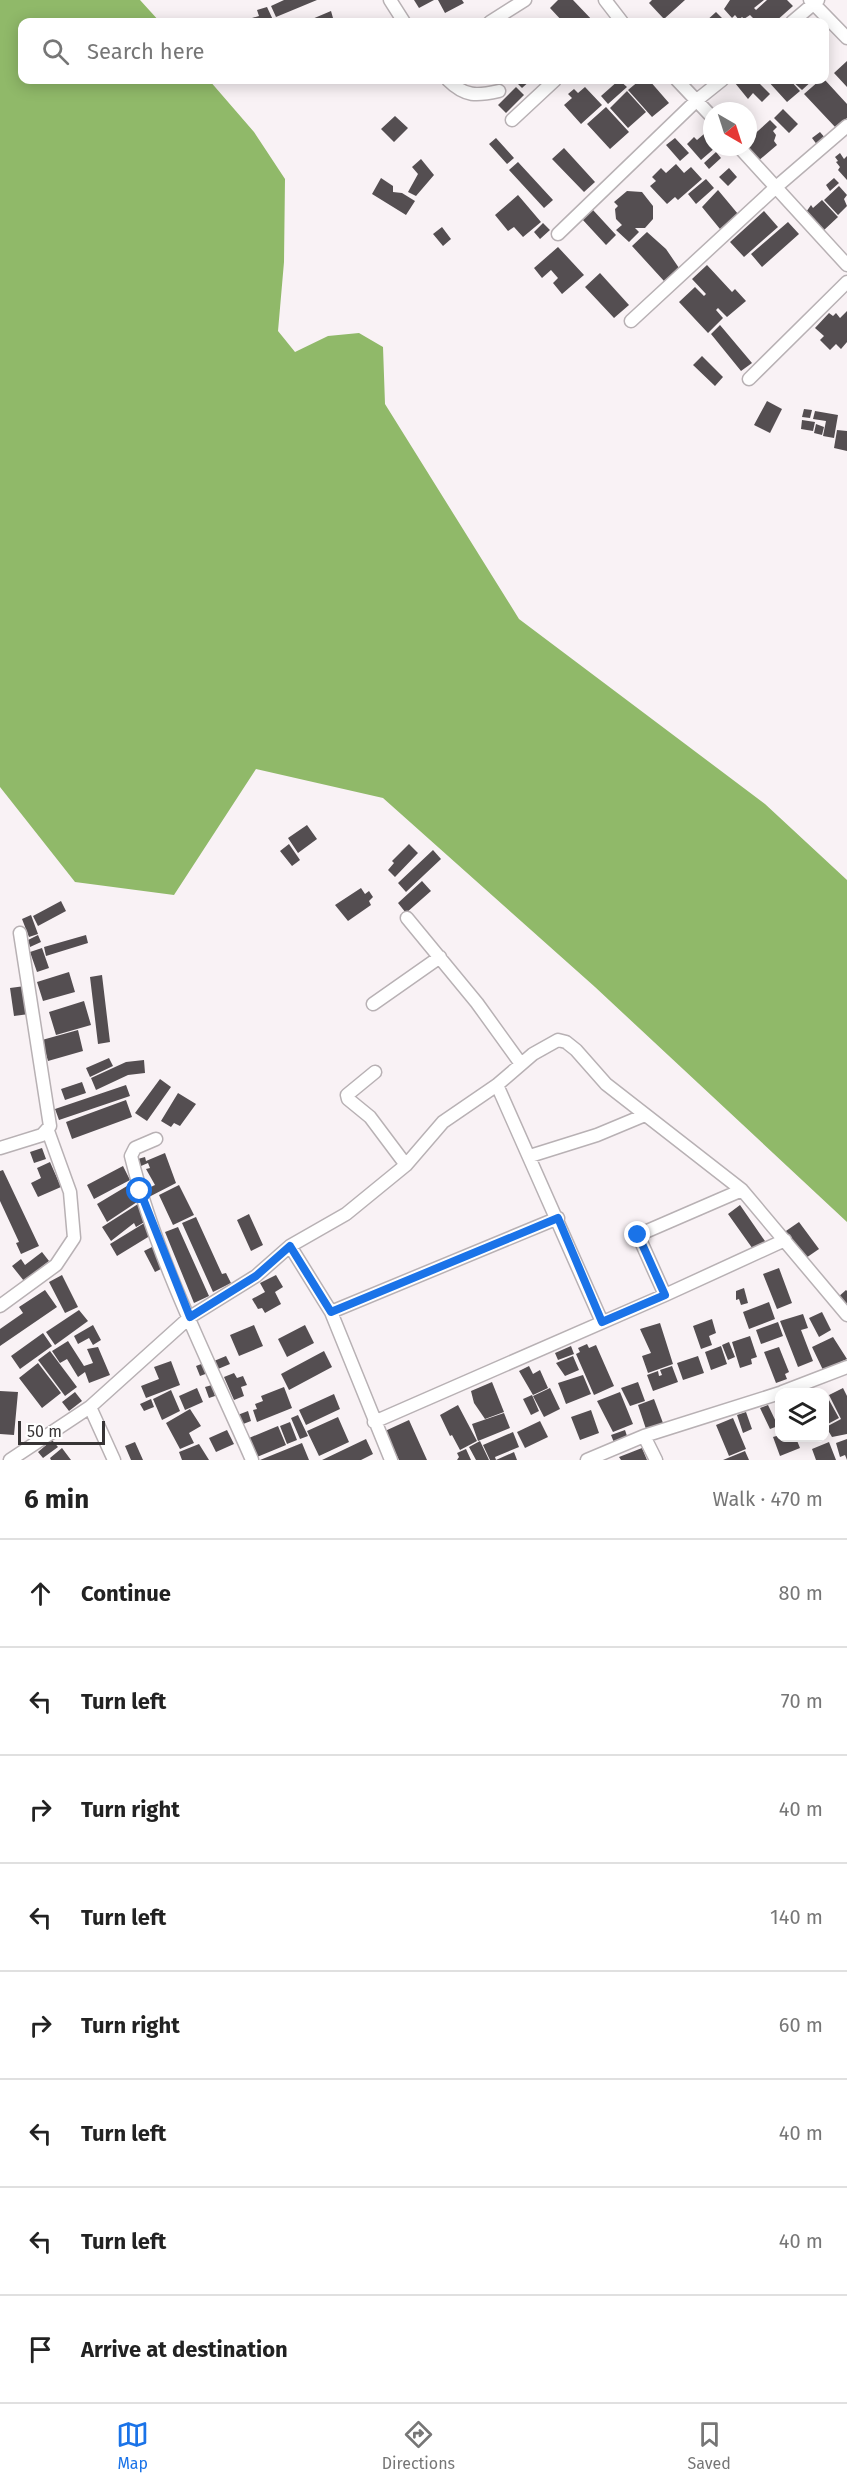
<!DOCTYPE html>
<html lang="en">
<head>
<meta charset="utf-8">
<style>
  :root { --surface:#fff; --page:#f6f6f6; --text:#222; --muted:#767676; --line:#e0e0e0; --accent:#1a73e8 }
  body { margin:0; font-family:"Fira Sans",sans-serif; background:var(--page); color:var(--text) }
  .controls { position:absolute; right:18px; bottom:18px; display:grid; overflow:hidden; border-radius:12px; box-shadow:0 3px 15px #0003 }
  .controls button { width:54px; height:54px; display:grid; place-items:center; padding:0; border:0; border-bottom:2px solid var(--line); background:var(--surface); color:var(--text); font:30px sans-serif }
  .compass { position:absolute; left:703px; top:102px; width:54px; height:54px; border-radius:50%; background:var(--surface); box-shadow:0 3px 15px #0003; rotate:141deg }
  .scale { position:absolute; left:18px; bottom:15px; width:87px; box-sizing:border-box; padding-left:6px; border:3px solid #373435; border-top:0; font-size:16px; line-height:21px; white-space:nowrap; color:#373435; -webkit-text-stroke:4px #fff; paint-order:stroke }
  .stop { position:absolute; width:18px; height:18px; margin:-14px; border:4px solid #1a73e8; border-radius:50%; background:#fff }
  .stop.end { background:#1a73e8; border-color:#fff; box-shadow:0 2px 6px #0008 }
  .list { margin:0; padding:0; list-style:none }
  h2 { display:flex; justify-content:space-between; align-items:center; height:78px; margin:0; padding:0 24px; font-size:26px }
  h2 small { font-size:20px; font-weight:400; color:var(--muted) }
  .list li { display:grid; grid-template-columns:39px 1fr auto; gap:18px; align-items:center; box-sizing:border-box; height:108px; padding:0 24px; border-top:2px solid var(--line) }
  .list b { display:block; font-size:22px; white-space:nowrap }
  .list em { font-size:20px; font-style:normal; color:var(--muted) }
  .icon { flex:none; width:33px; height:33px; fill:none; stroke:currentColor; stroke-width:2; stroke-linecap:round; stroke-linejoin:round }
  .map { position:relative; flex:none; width:847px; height:1460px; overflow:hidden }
  .search { position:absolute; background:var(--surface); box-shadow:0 3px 15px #0003; left:18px; right:18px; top:18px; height:66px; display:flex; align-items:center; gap:15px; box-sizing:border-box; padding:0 21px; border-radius:12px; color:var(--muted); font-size:22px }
  .sheet { height:942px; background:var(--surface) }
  nav { display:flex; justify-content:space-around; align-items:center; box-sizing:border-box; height:84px; border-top:2px solid var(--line); background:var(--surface); font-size:16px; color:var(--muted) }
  nav a { display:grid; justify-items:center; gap:3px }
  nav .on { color:var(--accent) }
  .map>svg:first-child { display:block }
</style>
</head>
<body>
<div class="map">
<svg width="847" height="1460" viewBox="0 0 847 1460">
  <rect width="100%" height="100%" fill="#f9f2f5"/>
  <path fill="#90b969" d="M0,0H140L160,22H22V80H209L254,132L285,179L284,262L278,331L295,352L328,336L359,333L383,347L385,404L519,619L765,804L847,880V1222L595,987L383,798L256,769L174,895L75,882L0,787Z"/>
  <path fill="#544e51" d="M284,0H317L276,17L271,6Z
    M414,0H434L419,8Z
    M438,0H462L464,3L445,13Z
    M558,0H573L594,22H563L550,8Z
    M652,0H685L664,19L649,3Z
    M730,0H764L754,8L756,10L767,0H787L793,6L775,22H757L750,15L744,19L742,17L739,20L735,15L732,18L724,9Z
    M267,7L274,22H254L252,18L259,16L257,10Z
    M331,11L333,18L323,22H305Z
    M716,12L726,22H705Z
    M847,61V87L834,73Z
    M514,80H531L522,88Z
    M619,80L627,87L608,104L601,96Z
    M640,80H649L669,103L652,117L628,90Z
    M740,80H756L770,94L762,102L753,93L748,99L735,83Z
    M767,80H790L800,91L787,102Z
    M791,80H813L802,90Z
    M820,80H825L847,104V118L836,128L804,94Z
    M516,87L524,95L506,113L498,105Z
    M585,87L602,105L581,124L564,105L572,98L568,94L574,89L578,93Z
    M627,91L646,112L628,128L610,108Z
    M606,107L629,132L610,149L587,124Z
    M783,109L798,124L789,133L774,118Z
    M395,116L408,128L394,142L381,129Z
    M770,120L777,127L773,131L776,135L774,141L777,145L758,161L747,147L748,140Z
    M820,132L826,139L818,146L812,138Z
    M704,134L712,147H716L701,160L687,144L694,137L697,140Z
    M496,138L514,158L507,164L489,144Z
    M675,138L689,153L680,161L666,145Z
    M564,148L595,182L584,192L552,159Z
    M716,152L721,158L709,169L704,163Z
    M840,153L844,159L847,156V180L838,170L840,167L836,162L838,161L835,157Z
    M421,159L434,175L416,196L408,192L418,174L412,167Z
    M518,162L553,200L544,208L509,170Z
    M676,164L684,173L691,167L702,179L678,200L675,197L667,204L650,186L656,181L652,177L661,168L666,173Z
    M729,168L737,177L728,186L719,177Z
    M381,178L393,186V192L402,193L415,201L406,215L372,194Z
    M834,178L839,183L830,191L826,185Z
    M706,179L714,188L696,204L688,194Z
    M839,186L847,195L844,199L847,206L838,215L824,200Z
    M718,190L738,214L720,229L702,207Z
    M627,191L642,192L653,206V219L645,228H635L639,232L629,242L616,230L622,225L616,219L615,209L618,206L614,202Z
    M518,195L541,222L523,237L514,227L508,231L495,215Z
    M822,200L838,217L823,231L804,215L811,205L813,208Z
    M593,210L616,235L606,245L582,219Z
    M764,211L778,227L744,257L730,242Z
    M788,222L799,234L762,267L751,254Z
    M543,223L550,230L540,239L534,232Z
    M442,227L451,239L443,246L433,234Z
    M647,232L666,249L679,268L664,281L632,246Z
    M558,247L584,275L562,294L553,283L558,278L551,270L542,278L534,268Z
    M707,265L732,292L735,289L746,301L727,317L718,308L716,310L723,318L708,333L679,302L695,287L704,296L706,294L692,279Z
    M600,273L629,305L614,318L585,287Z
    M847,311V342L841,349L836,344L830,350L820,340L824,336L815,328L829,313L833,316L836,313L840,318Z
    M720,325L752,363L741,371L711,334Z
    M702,356L723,377L715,386L693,365Z
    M767,401L782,409L770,433L754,425Z
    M804,409L812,410L810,418L802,417Z
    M815,411L838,415L834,438L823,436L826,421L813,419Z
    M802,420L815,422L813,431L801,429Z
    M816,424L824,427L822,435L814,433Z
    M837,430L847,431V451L834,448Z
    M307,825L317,839L298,853L288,838Z
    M289,844L300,860L292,866L280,851Z
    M409,844L418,853L395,877L388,870L394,863L392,861Z
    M433,850L441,859L406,892L398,883Z
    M422,881L431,891L406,913L398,903Z
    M361,888L365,894L369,891L373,897L369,901L371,905L348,921L335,905Z
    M61,901L66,911L38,926L33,916Z
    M31,915L38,934L29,937L22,919Z
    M38,935L41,942L30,947L28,940Z
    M86,935L88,943L46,956L44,947Z
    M42,948L49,968L37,972L30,952Z
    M69,972L75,992L43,1001L37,982Z
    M102,975L110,1042L98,1044L90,977Z
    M25,986L29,1014L14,1016L10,988Z
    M84,1001L91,1025L56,1035L49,1012Z
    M78,1030L83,1051L48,1061L42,1040Z
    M109,1058L113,1066L90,1077L86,1068Z
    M144,1060L145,1073L128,1075L96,1090L91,1078L126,1062Z
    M160,1079L171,1087L147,1121L135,1113Z
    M82,1082L86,1093L65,1100L61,1089Z
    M126,1085L130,1096L59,1120L55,1109Z
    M178,1093L196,1104L180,1126L174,1123L171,1127L161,1121Z
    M126,1100L132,1117L72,1139L66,1122Z
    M42,1148L46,1159L34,1163L30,1152Z
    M165,1153L176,1183L147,1198L144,1190L155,1185L146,1169L150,1168L148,1163L141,1166L138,1159L145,1157L146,1161Z
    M50,1162L61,1187L38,1197L31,1183L41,1178L37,1168Z
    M123,1166L130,1180L94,1199L87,1185Z
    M3,1170L39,1246L21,1254L16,1243L19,1242L0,1201V1171Z
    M179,1185L194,1215L173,1225L159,1195Z
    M127,1186L137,1202L107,1222L97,1204Z
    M138,1204L148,1220L136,1227L134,1223L111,1241L102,1227Z
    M740,1205L767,1244L755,1252L728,1214Z
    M249,1214L263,1245L251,1251L237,1220Z
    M196,1217L222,1274L226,1273L231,1283L213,1292L182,1223Z
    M146,1222L153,1234L117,1256L110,1244Z
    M799,1222L819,1249L803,1260L783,1233Z
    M178,1227L209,1296L194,1303L165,1232Z
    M154,1246L165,1267L155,1272L144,1251Z
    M42,1252L49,1261L24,1281L12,1266L21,1259L25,1265Z
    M779,1268L792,1303L777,1309L763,1274Z
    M62,1275L78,1307L65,1313L49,1282Z
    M276,1275L283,1287L275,1292L281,1304L265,1313L262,1308L258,1309L252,1299L265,1292L260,1283Z
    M744,1288L748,1303L741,1305L739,1299L736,1300V1291Z
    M45,1290L57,1307L0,1346V1329L23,1313L19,1307Z
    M846,1290L847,1291V1308L837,1298Z
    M769,1302L775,1319L749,1329L743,1312Z
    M79,1310L88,1321L55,1345L46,1332Z
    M822,1312L831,1330L819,1337L809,1318Z
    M803,1314L808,1328L801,1330L813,1361L798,1367L780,1321Z
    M712,1319L716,1333L709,1336L712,1345L701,1349L693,1326Z
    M778,1322L783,1336L761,1344L756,1330Z
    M660,1323L673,1364L648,1373L642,1356L651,1353L640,1329Z
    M93,1325L101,1340L93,1345L89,1338L78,1344L74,1336Z
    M254,1325L263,1346L239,1356L230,1335Z
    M305,1325L314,1343L287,1357L278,1339Z
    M43,1333L52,1346L20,1369L11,1356Z
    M750,1336L757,1357L751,1359L752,1364L740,1368L732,1342Z
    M833,1337L847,1359L823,1370L812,1347Z
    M68,1341L84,1366L93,1363L87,1349L98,1347L110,1375L89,1383L85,1372L78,1377L67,1359L60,1363L52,1351Z
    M729,1342L735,1357L728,1360L722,1345Z
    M587,1344L589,1348L596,1345L614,1386L594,1395L576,1354L580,1352L578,1348Z
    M571,1346L574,1354L558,1360L555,1353Z
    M721,1346L727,1364L711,1370L705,1352Z
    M779,1347L789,1372L785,1374L787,1379L776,1383L764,1352Z
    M50,1351L77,1387L65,1396L38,1360Z
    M324,1351L332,1367L289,1390L281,1374Z
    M226,1356L230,1364L218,1369L214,1361Z
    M573,1356L579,1370L565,1376L556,1363Z
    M698,1356L704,1373L683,1380L677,1363Z
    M171,1361L180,1385L146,1398L141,1386L159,1379L154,1367Z
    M38,1363L61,1393L42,1408L19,1378Z
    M204,1363L208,1373L200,1376L196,1366Z
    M529,1366L533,1374L540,1370L548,1388L533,1395L519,1371Z
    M672,1366L678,1382L653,1391L647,1375L658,1371L659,1376L662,1375L660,1370Z
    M234,1373L237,1378L243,1376L247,1385L241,1387L244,1396L234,1400L224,1377Z
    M583,1375L591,1394L566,1404L558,1383Z
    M492,1382L504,1412L485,1419L474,1403L471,1391Z
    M638,1382L645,1401L630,1406L621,1388Z
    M212,1385L215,1396L209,1398L205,1387Z
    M284,1387L292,1408L257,1422L253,1410L257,1409L255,1404L263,1401L261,1396Z
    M197,1388L203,1402L185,1410L179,1396Z
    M550,1388L560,1409L544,1417L533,1396Z
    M843,1388L847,1396V1434L832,1437L826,1427L841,1419L829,1395Z
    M171,1390L180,1411L162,1420L153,1399Z
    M0,1391L18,1392L14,1435L0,1434Z
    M824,1391L839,1418L824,1426Z
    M75,1392L82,1401L69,1411L62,1402Z
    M620,1392L633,1424L613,1432L597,1401Z
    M334,1394L340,1409L306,1425L299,1410Z
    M532,1395L539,1411L531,1415L523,1399Z
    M151,1399L154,1407L144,1411L140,1404Z
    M654,1399L663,1423L646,1429L638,1405Z
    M458,1405L477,1441L460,1450L452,1435L450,1436L440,1415Z
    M768,1405L778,1426L770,1429L760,1408Z
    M190,1409L201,1426L189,1433L194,1443L180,1449L166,1423Z
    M591,1410L599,1433L580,1440L571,1417Z
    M248,1411L251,1421L238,1426L235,1416Z
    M746,1412L752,1429L743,1433L737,1415Z
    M504,1413L510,1428L478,1441L472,1424Z
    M298,1415L308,1436L300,1439L291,1418Z
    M338,1417L349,1442L319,1456L307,1431Z
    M733,1418L746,1449L729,1456L716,1425Z
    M409,1420L427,1460H399L385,1431Z
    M540,1421L548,1437L525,1448L517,1432Z
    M290,1422L297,1440L287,1444L280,1426Z
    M278,1426L286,1445L257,1457L249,1438Z
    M227,1430L234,1444L216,1452L209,1438Z
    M625,1430L628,1439L615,1445L611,1435Z
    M513,1432L519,1447L495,1457L496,1460L514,1452L517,1460H490L483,1445Z
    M780,1435V1438H796L800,1448L780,1456L773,1437Z
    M366,1439L373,1454L361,1460H322Z
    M847,1439V1460L845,1455L840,1457L836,1443Z
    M52,1440L58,1447L43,1458L38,1452Z
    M480,1441L489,1460H476L469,1447Z
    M135,1442L143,1460H131L125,1446Z
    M829,1442L836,1460H816L812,1449Z
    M302,1443L309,1460H260Z
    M199,1444L209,1460H182L179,1452Z
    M62,1448L71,1460H51L50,1458Z
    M642,1448L647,1460H621L619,1457Z
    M466,1449L471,1460H457L459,1457L457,1453Z
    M745,1451L749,1460H723Z"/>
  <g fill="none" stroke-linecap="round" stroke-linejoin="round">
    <g stroke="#b8b1b4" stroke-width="15">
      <path id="minor" d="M390,0L404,22
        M605,0L622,22
        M810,0L847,38
        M490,22L525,0
        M792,22L818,0
        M448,80C465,97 477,96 499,91
        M677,80L712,117
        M512,120L555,80
        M739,147L847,265
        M558,234L697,100L722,80
        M631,321L775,188L847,126
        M749,379L847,282
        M407,918L477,1003L521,1064
        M373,1004L440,957
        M375,1072L347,1095L348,1099L370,1117L406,1165
        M497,1085L602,1322
        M156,1139L135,1148L131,1156C157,1261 209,1361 252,1460
        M0,1148L42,1135L50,1126L20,933
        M530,1156L597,1135L645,1115
        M290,1246L331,1312L391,1460
        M665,1295L638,1235L742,1190
        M0,1306L56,1265L74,1238L70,1192L48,1131
        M331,1312L558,1218
        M782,1392L847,1367
        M90,1407L114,1460
        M374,1422L665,1295L785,1240
        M644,1436L656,1460
        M10,1460L90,1407L190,1317L256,1276L290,1246L346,1214L406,1165L443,1122L497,1085L533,1054L558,1040L566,1042L576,1050L606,1084L742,1190L847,1315
        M587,1460L644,1436L780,1393"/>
    </g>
    <use href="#minor" stroke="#fff" stroke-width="12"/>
  </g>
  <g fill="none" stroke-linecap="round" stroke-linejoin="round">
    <path stroke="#1a73e8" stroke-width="8" d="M140,1191L190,1317L256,1276L290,1246L331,1312L558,1218L602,1322L665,1295L638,1235"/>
  </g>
</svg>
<div class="controls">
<button><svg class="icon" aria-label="layers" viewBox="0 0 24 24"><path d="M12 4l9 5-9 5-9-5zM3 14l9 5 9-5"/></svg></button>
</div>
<svg class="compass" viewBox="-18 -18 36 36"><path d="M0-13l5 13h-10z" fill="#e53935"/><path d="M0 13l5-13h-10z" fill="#767676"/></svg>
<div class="scale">50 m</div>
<div class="stop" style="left:140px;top:1191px"></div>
<div class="stop end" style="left:638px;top:1235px"></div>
<div class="search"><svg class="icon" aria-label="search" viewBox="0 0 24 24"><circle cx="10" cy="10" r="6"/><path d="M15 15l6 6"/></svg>Search here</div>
</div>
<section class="sheet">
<h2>6 min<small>Walk · 470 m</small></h2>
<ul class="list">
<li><svg class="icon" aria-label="ahead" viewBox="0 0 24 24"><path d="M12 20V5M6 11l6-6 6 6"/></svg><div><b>Continue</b></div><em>80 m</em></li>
<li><svg class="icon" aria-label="left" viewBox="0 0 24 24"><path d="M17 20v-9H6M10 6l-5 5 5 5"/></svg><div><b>Turn left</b></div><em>70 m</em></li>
<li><svg class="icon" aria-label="right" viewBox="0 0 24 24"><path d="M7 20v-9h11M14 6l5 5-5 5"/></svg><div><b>Turn right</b></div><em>40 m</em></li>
<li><svg class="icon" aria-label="left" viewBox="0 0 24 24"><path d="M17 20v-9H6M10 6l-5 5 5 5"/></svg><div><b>Turn left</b></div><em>140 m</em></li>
<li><svg class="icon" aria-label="right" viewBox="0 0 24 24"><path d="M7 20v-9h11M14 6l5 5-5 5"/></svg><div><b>Turn right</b></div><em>60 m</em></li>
<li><svg class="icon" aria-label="left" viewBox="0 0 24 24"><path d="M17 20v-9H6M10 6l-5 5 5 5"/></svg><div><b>Turn left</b></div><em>40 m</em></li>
<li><svg class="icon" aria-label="left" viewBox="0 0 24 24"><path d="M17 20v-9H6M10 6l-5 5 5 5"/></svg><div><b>Turn left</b></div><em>40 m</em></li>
<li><svg class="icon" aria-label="arrive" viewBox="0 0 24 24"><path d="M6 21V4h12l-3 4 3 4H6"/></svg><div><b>Arrive at destination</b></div></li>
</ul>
</section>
<nav>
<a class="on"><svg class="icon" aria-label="map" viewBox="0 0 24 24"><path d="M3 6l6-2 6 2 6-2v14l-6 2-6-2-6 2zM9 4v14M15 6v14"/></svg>Map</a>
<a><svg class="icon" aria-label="directions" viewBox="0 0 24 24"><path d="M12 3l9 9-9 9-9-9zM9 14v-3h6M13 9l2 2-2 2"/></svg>Directions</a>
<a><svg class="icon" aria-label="saved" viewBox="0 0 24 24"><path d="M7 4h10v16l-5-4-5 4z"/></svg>Saved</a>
</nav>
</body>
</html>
